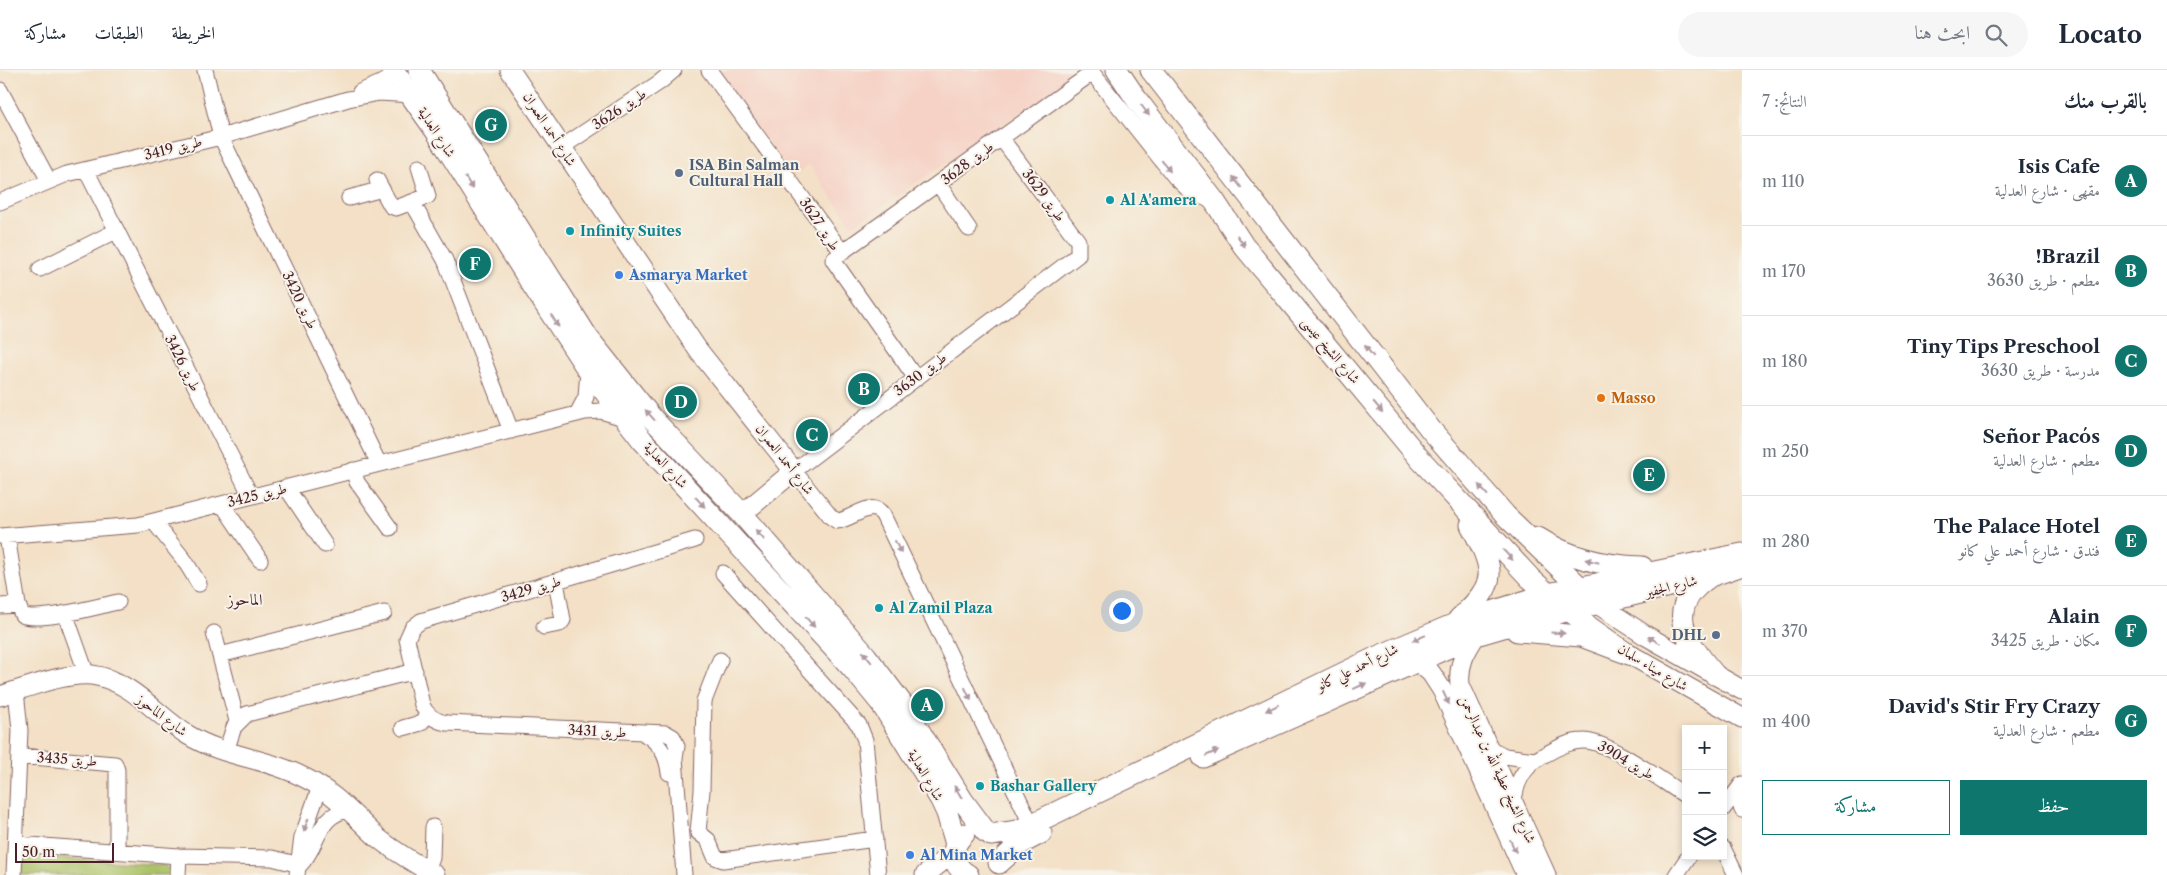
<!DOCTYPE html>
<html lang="ar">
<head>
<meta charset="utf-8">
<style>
  :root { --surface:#fff; --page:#f6f6f7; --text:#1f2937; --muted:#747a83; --line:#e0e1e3; --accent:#0f766e }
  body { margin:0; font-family:"Libre Caslon Text",Amiri,serif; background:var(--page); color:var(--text); direction:rtl }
  .controls { position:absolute; right:15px; bottom:15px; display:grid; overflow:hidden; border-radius:0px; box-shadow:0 2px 8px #0003 }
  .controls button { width:45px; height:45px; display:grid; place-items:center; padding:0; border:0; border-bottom:1px solid var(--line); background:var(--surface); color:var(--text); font:25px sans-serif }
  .scale { position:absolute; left:15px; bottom:12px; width:99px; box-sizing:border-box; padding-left:5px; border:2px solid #4a1f2b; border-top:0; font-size:14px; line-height:18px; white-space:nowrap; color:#4a1f2b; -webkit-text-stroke:4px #f7f3e8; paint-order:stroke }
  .you { position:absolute; left:1121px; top:540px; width:18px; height:18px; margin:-12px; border:4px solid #fff; border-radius:50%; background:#1a73e8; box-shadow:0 0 0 8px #1a73e833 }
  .badge { display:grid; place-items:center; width:32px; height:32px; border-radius:50%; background:var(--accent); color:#fff; font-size:16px; font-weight:700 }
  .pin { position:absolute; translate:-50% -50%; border:2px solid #fff; box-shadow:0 1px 5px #0006 }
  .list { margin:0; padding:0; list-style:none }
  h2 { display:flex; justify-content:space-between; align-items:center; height:65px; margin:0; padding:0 20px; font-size:21px }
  h2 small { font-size:16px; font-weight:400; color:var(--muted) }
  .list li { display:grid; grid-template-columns:32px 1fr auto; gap:15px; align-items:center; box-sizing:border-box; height:90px; padding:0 20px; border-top:1px solid var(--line) }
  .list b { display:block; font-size:19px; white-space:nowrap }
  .list p { margin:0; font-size:16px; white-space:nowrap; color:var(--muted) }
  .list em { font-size:16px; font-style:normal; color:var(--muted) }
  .actions { display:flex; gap:10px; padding:15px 20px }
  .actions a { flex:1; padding:11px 0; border:1px solid var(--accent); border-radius:0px; text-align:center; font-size:18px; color:var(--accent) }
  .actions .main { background:var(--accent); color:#fff }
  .icon { flex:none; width:28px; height:28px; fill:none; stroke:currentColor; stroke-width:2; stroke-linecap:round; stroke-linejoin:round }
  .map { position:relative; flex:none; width:1742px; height:805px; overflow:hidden; direction:ltr }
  header { display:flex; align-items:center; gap:30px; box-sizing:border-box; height:70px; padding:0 25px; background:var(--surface); border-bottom:1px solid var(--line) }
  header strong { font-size:24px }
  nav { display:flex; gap:28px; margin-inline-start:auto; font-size:18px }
  .search { width:350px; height:45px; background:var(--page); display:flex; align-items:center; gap:12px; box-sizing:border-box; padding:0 18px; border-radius:28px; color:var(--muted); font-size:19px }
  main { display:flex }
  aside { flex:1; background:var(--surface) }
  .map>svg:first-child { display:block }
</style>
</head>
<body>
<header>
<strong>Locato</strong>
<div class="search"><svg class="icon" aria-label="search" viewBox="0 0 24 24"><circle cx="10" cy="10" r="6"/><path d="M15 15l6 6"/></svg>ابحث هنا</div>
<nav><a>الخريطة</a><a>الطبقات</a><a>مشاركة</a></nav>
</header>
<main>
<aside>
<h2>بالقرب منك<small>النتائج: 7</small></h2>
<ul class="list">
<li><span class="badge">A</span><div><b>Isis Cafe</b><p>مقهى · شارع العدلية</p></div><em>110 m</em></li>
<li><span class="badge">B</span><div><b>Brazil!</b><p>مطعم · طريق 3630</p></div><em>170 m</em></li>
<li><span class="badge">C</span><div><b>Tiny Tips Preschool</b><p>مدرسة · طريق 3630</p></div><em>180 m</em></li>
<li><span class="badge">D</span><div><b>Señor Pacós</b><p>مطعم · شارع العدلية</p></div><em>250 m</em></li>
<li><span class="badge">E</span><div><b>The Palace Hotel</b><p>فندق · شارع أحمد علي كانو</p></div><em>280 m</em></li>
<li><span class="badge">F</span><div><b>Alain</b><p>مكان · طريق 3425</p></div><em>370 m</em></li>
<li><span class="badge">G</span><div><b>David's Stir Fry Crazy</b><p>مطعم · شارع العدلية</p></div><em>400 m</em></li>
</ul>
<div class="actions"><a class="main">حفظ</a><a>مشاركة</a></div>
</aside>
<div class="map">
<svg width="1742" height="805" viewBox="0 0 1742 805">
  <rect width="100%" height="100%" fill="#f7f3e8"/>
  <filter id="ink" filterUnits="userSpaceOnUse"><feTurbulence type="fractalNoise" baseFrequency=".02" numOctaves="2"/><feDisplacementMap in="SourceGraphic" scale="10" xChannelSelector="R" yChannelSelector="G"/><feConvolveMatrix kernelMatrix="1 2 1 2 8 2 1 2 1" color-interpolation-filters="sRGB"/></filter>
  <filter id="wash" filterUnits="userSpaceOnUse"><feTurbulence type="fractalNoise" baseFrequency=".0096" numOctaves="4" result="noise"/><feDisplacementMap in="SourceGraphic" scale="20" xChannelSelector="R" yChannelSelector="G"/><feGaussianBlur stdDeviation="1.12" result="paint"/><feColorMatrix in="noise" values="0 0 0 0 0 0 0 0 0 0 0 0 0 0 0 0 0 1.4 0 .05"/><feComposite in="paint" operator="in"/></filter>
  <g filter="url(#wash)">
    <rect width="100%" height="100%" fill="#f3e0c6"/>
    <path fill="#f6d1c5" d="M714,0H1068L1073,7L853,156L809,95L793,106Z"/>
    <path fill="#abc267" stroke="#7a7049" d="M26,786L164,795L170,800L169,805H20L21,791Z"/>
  </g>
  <g filter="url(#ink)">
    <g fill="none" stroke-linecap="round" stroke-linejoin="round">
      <g stroke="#856361" stroke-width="17">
        <path id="minor" d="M205,0L221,67L379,394
          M709,0L842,182L833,190L915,307
          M1090,0L1175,107L1191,122L1212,131
          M0,20L49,111
          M360,22L397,6
          M1001,68L1078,171V185L794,401L831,447L837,451C852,450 871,428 883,445L1031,754
          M562,77L660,12L674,0
          M86,100L251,426
          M377,110L391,136L396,138L428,126L419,97
          M939,115L969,159
          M349,128L382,119
          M0,132L67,104L221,67L348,29L379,23L413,25
          M412,132L445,190L511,361
          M842,182L1092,3
          M40,199L116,161
          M577,344L586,327L588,300
          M353,400L357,412L390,458
          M286,417L325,475
          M222,434L260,490
          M154,452L185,491L199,514
          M0,466L138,455L585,342L601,341L624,348
          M7,466L18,535L22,545C39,553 98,536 118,532
          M723,503L859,655L865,670L878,805
          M0,536L18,535
          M65,543L87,605
          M544,557L560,554L563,550L556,512
          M214,563L237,651
          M220,585L384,543
          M720,590L704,631L702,721L698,762L708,770L715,787L723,790L875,769
          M403,658L421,653L428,644
          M643,663C659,672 667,684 669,703
          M1487,677L1505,686L1535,690
          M226,681L234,657L247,644L415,601
          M20,686L115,694L117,700V781
          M1739,719L1738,727L1742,740
          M1514,734C1515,712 1524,696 1544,685C1556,679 1568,671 1583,671C1608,670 1663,712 1686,726
          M1723,739L1742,714
          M16,774L179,786L272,788L300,795
          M1723,778L1736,805
          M300,795C319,776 317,744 349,740
          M427,800L432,788L433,757
          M14,805L20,660L16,621
          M178,805L179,786
          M297,805L302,767L320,717
          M684,805L675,688L677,676L673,667L666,663L447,653C435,651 427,646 422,635L407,569L412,558L421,551L695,470
          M1676,805L1689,786"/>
      </g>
      <g stroke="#856361" stroke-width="21">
        <path id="tertiary" d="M510,0L698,280L794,401L742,444
          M1599,535L1645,565L1742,620
          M1568,541L1629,584L1742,648
          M1476,565C1465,582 1458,594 1460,615L1546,805
          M1416,590L1431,603L1442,620L1526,805
          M0,626C26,618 66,602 92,605C131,610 157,646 188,665C224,687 268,688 305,708C334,722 355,747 378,768C395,782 416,794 435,805
          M925,805L954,782"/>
      </g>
      <g stroke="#856361" stroke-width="23">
        <path id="secondary" d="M393,0L436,61L533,216L588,300L643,371L853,599L881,633L941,730L947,743L956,774
          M419,0L588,268L651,347L742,444L866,586L903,635L963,731L986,762
          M1117,0L1137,30L1215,132L1243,175L1420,389L1530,508L1556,531
          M1151,0L1431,360L1505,445L1588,525
          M1538,468C1569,488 1605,496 1642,497
          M1709,507C1663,538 1685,571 1714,604
          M1459,549C1499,512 1495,501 1471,455
          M1517,561L1581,566L1629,584
          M1203,687L1476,565L1517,553L1710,506L1742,495
          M964,764C949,777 952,796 968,805
          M991,765L1018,761L1377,587L1455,554L1548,524L1742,484
          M999,793L1020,774L1041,763"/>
      </g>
      <use href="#minor" stroke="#fff" stroke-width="15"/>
      <use href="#tertiary" stroke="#fff" stroke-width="19"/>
      <use href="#secondary" stroke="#fff" stroke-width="21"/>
    </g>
    <defs><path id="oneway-solid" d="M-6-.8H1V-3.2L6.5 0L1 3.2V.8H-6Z" transform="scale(1.25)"/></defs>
    <g fill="#ae9aa0">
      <use href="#oneway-solid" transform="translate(1145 40) rotate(53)"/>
      <use href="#oneway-solid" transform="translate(1166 96) rotate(52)"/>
      <use href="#oneway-solid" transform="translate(1237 112) rotate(-128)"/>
      <use href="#oneway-solid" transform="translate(469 113) rotate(58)"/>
      <use href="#oneway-solid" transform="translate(1241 171) rotate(55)"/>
      <use href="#oneway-solid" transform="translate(555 251) rotate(58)"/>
      <use href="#oneway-solid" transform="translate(1369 281) rotate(-128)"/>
      <use href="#oneway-solid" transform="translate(1378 337) rotate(50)"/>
      <use href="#oneway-solid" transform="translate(650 345) rotate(-132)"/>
      <use href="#oneway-solid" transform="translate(1483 420) rotate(-131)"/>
      <use href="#oneway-solid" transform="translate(700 432) rotate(47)"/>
      <use href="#oneway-solid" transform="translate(760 465) rotate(-131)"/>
      <use href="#oneway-solid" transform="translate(898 477) rotate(64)"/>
      <use href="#oneway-solid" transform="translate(1508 485) rotate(47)"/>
      <use href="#oneway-solid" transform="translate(1592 491) rotate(-167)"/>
      <use href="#oneway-solid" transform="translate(810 552) rotate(48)"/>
      <use href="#oneway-solid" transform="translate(1558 563) rotate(4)"/>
      <use href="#oneway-solid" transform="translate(1419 568) rotate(158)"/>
      <use href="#oneway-solid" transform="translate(1654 570) rotate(-150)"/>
      <use href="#oneway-solid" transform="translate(867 587) rotate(-129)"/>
      <use href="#oneway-solid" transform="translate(1360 616) rotate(-24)"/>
      <use href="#oneway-solid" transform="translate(968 624) rotate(64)"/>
      <use href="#oneway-solid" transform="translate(1446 628) rotate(65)"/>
      <use href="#oneway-solid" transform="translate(1272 638) rotate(154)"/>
      <use href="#oneway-solid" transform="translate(1212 683) rotate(-25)"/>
      <use href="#oneway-solid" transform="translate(958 722) rotate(-122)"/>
      <use href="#oneway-solid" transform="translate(306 755) rotate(110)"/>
      <use href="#oneway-solid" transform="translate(1513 776) rotate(65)"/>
    </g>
  </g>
  <g fill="#5c6f8a" stroke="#f7f3e8" stroke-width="2">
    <circle cx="679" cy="103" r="5"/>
    <circle cx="1716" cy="565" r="5"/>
  </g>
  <g fill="#0f9aa8" stroke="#f7f3e8" stroke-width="2">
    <circle cx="1110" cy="130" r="5"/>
    <circle cx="570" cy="161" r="5"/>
    <circle cx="879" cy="538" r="5"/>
    <circle cx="980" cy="716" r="5"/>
  </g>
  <g fill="#3f7fe0" stroke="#f7f3e8" stroke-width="2">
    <circle cx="619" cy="205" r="5"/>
    <circle cx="910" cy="785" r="5"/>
  </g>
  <circle fill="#e8710a" stroke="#f7f3e8" stroke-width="2" cx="1601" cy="328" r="5"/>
  <g text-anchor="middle" stroke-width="4" stroke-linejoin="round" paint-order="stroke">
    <g font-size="14" fill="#4a1f2b" stroke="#f7f3e8">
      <text transform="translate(619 39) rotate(-34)" y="5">طريق 3626</text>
      <text transform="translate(550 59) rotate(57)" y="5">شارع أحمد العمران</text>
      <text transform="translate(437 62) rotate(57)" y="5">شارع العدلية</text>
      <text transform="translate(173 78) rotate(-14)" y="5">طريق 3419</text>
      <text transform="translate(967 93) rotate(-37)" y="5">طريق 3628</text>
      <text transform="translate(1044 125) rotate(53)" y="5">طريق 3629</text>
      <text transform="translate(820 154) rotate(56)" y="5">طريق 3627</text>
      <text transform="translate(300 230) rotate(64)" y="5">طريق 3420</text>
      <text transform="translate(1331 280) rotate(50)" y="5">شارع الشيخ عيسى</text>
      <text transform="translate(183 293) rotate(63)" y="5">طريق 3426</text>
      <text transform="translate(920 304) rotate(-37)" y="5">طريق 3630</text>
      <text transform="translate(785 389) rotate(52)" y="5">شارع أحمد العمران</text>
      <text transform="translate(666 395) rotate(47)" y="5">شارع العدلية</text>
      <text transform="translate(257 425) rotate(-14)" y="5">طريق 3425</text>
      <text transform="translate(1671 516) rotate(-14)" y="5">شارع الجفير</text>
      <text transform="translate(531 519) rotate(-16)" y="5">طريق 3429</text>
      <text transform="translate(1357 597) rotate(-26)" y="5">شارع أحمد علي كانو</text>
      <text transform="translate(1653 597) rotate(31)" y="5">شارع ميناء سلمان</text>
      <text transform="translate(162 645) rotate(37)" y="5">شارع الماحوز</text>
      <text transform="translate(597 661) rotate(3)" y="5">طريق 3431</text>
      <text transform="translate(67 689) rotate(4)" y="5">طريق 3435</text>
      <text transform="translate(1626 690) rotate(30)" y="5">طريق 3904</text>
      <text transform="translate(1498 699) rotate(65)" y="5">شارع الشيخ عطية الله بن عبدالرحمن</text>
      <text transform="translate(926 705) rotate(60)" y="5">شارع العدلية</text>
    </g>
    <g font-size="14" font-weight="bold" fill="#4e5e75" stroke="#f7f3e8" text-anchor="start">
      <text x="689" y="100">ISA Bin Salman<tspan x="689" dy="16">Cultural Hall</tspan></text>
      <text x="1706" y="570" text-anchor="end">DHL</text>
    </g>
    <g font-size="14" font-weight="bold" fill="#0d838f" stroke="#f7f3e8" text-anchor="start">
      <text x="1120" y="135">Al A'amera</text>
      <text x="580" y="166">Infinity Suites</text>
      <text x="889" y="543">Al Zamil Plaza</text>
      <text x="990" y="721">Bashar Gallery</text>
    </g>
    <g font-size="14" font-weight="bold" fill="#366cbe" stroke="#f7f3e8" text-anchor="start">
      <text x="629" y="210">Asmarya Market</text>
      <text x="920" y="790">Al Mina Market</text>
    </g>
    <g font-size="14" font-weight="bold" fill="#c56008" stroke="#f7f3e8" text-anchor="start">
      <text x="1611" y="333">Masso</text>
    </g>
    <g font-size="16" fill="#4a1f2b" stroke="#f7f3e8">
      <text x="245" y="535">الماحوز</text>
    </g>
  </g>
</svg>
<div class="controls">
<button>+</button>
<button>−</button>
<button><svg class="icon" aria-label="layers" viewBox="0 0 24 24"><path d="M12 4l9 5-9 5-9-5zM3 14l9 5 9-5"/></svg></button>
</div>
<div class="scale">50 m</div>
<div class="you"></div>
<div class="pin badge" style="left:927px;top:635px">A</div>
<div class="pin badge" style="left:864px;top:319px">B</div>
<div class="pin badge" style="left:812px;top:365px">C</div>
<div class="pin badge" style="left:681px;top:332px">D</div>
<div class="pin badge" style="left:1649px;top:405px">E</div>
<div class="pin badge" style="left:475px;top:194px">F</div>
<div class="pin badge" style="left:491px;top:55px">G</div>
</div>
</main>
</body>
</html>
